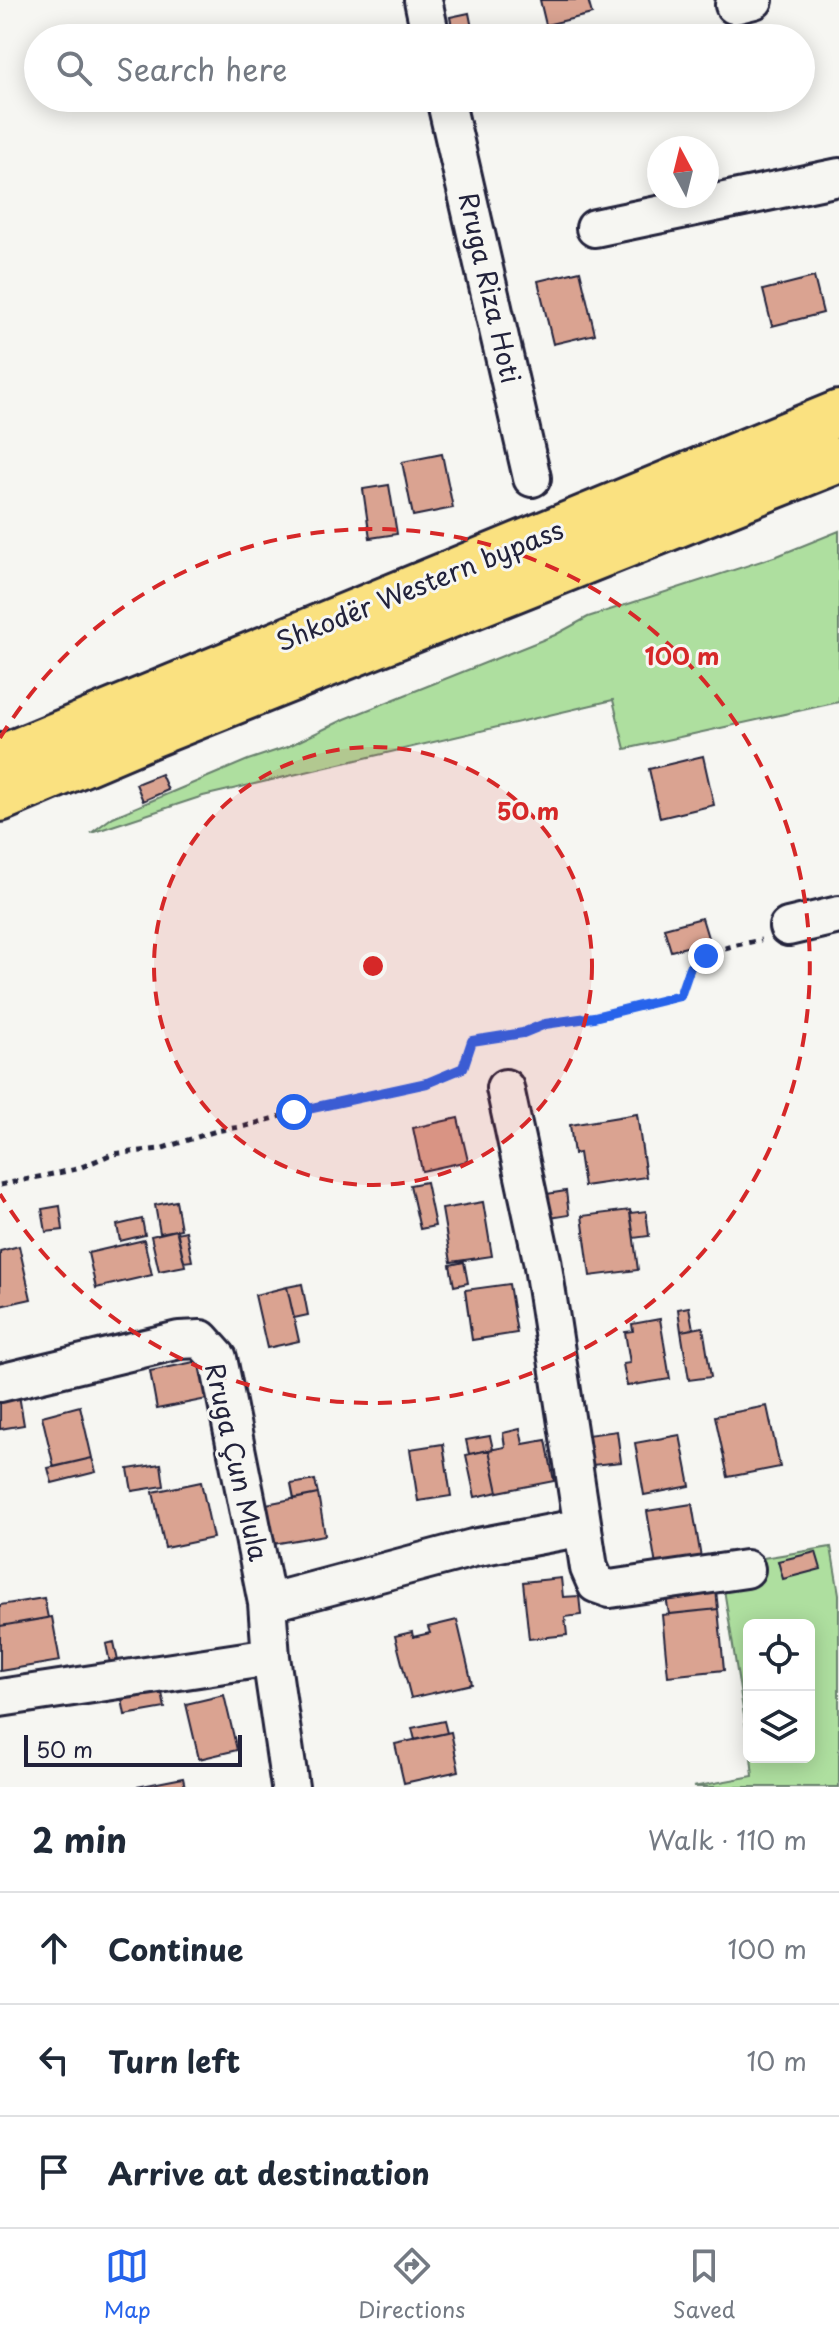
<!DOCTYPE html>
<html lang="en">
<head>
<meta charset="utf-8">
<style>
  :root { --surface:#fff; --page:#f2f2f3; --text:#1f2937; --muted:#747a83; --line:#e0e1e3; --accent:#2563eb }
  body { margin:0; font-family:"Playpen Sans",sans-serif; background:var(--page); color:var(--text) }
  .controls { position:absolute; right:24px; bottom:24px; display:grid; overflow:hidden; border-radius:12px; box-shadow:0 4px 20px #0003 }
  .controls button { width:72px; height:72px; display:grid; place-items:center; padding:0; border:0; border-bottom:2px solid var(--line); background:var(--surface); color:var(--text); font:40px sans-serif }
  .compass { position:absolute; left:647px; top:136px; width:72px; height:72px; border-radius:50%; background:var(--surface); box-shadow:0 4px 20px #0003; rotate:353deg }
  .scale { position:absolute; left:24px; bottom:20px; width:218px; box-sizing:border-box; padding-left:8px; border:4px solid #22223b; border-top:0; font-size:22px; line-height:28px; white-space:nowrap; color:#22223b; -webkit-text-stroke:6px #f6f6f2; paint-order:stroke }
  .stop { position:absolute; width:24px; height:24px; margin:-18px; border:6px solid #2563eb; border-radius:50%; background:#fff }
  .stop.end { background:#2563eb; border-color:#fff; box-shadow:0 2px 8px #0008 }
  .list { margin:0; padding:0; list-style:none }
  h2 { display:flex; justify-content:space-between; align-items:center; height:104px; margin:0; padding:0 32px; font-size:34px }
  h2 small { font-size:26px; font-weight:400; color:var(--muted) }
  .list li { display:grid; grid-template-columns:52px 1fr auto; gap:24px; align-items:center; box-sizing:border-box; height:112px; padding:0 32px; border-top:2px solid var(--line) }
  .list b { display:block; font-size:30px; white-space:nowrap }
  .list em { font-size:26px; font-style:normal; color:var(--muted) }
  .icon { flex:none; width:44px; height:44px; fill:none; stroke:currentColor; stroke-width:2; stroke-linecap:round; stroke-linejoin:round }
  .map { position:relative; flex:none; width:839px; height:1787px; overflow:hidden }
  .search { position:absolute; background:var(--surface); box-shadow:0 4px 20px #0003; left:24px; right:24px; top:24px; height:88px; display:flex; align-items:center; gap:20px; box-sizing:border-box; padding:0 28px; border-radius:44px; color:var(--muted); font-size:30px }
  .sheet { height:440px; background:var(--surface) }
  nav { display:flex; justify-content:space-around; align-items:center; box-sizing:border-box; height:112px; border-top:2px solid var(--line); background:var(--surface); font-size:22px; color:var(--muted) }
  nav a { display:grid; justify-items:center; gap:4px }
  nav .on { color:var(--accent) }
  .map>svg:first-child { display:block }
</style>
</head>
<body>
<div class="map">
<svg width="839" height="1787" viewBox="0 0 839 1787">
  <rect width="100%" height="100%" fill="#f6f6f2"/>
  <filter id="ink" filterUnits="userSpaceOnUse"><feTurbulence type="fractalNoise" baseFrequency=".0125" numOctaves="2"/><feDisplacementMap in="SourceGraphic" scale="16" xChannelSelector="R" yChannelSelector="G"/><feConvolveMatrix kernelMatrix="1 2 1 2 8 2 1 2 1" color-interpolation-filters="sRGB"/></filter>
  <g filter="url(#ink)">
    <path fill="#aedf9f" stroke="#68806d" stroke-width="2" d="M839,531V702L625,749L613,700L203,796L91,833L113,817L248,760L287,747L345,719L555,635L588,617L777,556Z
      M831,1547L839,1594V1787H693L753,1776L751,1757H809V1625H749V1747L723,1583L757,1559Z"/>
    <path fill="#daa391" stroke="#22223b" stroke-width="2" d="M540,0H588L592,14L546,25Z
      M469,13L474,38H454L450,17Z
      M580,271L595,334L553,344L538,281Z
      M814,277L823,313L772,326L763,290Z
      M442,454L453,508L413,516L402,462Z
      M389,485L397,534L370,538L363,489Z
      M703,756L714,805L660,818L649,769Z
      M161,774L168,790L143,801L136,784Z
      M702,918L709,941L671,951L664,928Z
      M637,1114L646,1177L584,1186L579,1153L574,1154L570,1125Z
      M458,1118L468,1161L422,1171L413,1128Z
      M426,1182L435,1226L420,1229L410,1185Z
      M566,1191L569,1215L537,1220L534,1196Z
      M176,1201L181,1229L160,1233L155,1205Z
      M483,1202L492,1256L451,1262L442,1209Z
      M60,1206L63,1230L46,1232L42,1209Z
      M630,1210L638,1270L590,1276L582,1216Z
      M646,1211L649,1236L634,1238L630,1213Z
      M142,1219L145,1235L120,1241L117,1225Z
      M177,1230L185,1266L159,1271L151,1236Z
      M186,1231L192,1261L184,1262L177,1233Z
      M144,1240L152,1275L96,1288L88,1253Z
      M19,1246L31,1299L0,1306V1251Z
      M464,1262L468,1283L454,1286L450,1265Z
      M302,1284L308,1315L294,1318L287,1287Z
      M509,1284L517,1333L472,1340L465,1290Z
      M287,1287L299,1341L267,1348L255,1295Z
      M689,1307L693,1329L681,1331L678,1309Z
      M660,1319L670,1379L627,1386L623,1364L630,1363L625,1332L633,1331L632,1324Z
      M703,1327L711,1377L689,1380L681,1331Z
      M204,1360L212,1398L157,1409L150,1371Z
      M18,1389L24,1425L0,1429V1392Z
      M80,1406L92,1458L54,1467L42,1416Z
      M767,1406L780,1467L728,1477L715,1416Z
      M520,1429L523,1444L546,1440L554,1481L498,1492L489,1450L505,1447L503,1433Z
      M617,1431L621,1462L582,1466L579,1436Z
      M680,1435L690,1486L644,1495L635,1443Z
      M490,1436L493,1449L469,1454L466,1440Z
      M443,1444L451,1496L418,1501L410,1449Z
      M489,1450L498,1492L475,1497L466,1455Z
      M92,1458L96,1472L52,1483L48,1468Z
      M161,1464L164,1486L132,1491L128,1469Z
      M315,1480L318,1494L294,1499L291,1484Z
      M201,1482L213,1538L165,1548L153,1492Z
      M318,1494L325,1535L273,1544L266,1504Z
      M692,1504L701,1558L656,1566L647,1511Z
      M816,1552L821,1569L783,1579L778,1561Z
      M561,1578L563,1597L579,1596L581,1615L565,1617L567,1635L529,1639L523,1582Z
      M716,1590L718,1609L669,1614L666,1597Z
      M44,1598L48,1618L0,1626V1605Z
      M718,1609L724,1670L668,1676L662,1615Z
      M52,1617L60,1661L0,1671V1626Z
      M457,1620L472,1684L411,1698L395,1636L412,1632L413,1637L430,1633L428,1627Z
      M114,1642L118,1661L110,1663L106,1644Z
      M162,1693L165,1708L125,1715L122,1699Z
      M224,1695L237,1750L199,1759L186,1704Z
      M444,1721L447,1733L415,1740L412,1728Z
      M451,1732L459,1771L404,1783L395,1744Z
      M183,1778L185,1787H137Z"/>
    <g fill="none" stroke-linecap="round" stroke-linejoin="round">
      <g stroke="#22223b" stroke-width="42">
        <path id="minor" d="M423,0L431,38
          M734,5L754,0
          M445,98L532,478
          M595,228L839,177
          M788,927L839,915
          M505,1088L542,1260L589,1568L596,1584L610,1589L746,1569
          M0,1383L179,1340L201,1339L218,1358L267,1603L271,1657L290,1787
          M267,1603L473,1548L583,1527
          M0,1698L271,1657"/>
      </g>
      <g stroke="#22223b" stroke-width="50">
        <path id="highway" d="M0,758L839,413
          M0,799L146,737L839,460"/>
      </g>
      <path stroke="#22223b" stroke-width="5" stroke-dasharray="6 6" stroke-linecap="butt" d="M0,1185L77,1169L112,1154L160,1149L216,1131L246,1126L314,1107L427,1083L463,1068L472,1041L523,1033L545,1024L594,1017L680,996C684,987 685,974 691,966C703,950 742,944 761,940"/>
      <use href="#minor" stroke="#f6f6f2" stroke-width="36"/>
      <use href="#highway" stroke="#fae180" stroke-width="44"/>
    </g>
  </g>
  <g fill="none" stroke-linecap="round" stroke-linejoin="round" filter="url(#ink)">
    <path stroke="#2563eb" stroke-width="10" d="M294,1112L427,1083L463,1068L472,1041L523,1033L545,1024L594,1017L680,996L690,967L706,956"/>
  </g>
  <circle cx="373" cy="966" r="219" fill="#d62828" fill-opacity=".12"/>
  <g fill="none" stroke="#d62828" stroke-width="4" stroke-dasharray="14 10">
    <circle cx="373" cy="966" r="219"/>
    <path d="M0 738A437 437 0 1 1 0 1194"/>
  </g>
  <g text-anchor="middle" stroke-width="6" stroke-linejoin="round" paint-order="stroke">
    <g font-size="26" fill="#22223b" stroke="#f6f6f2">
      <text transform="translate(489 288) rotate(77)" y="9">Rruga Riza Hoti</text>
      <text transform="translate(420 586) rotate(-22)" y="9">Shkodër Western bypass</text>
      <text transform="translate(236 1462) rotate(77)" y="9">Rruga Çun Mula</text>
    </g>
  </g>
  <circle cx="373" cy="966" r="12" fill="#d62828" stroke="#f6f6f2" stroke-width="4"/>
  <g font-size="24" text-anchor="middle" font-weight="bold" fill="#d62828" stroke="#f6f6f2" stroke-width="6" stroke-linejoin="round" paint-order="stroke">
    <text x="682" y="665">100 m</text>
    <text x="528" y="820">50 m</text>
  </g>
</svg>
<div class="controls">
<button><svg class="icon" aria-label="locate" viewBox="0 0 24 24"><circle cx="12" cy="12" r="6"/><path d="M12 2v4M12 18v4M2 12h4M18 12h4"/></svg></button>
<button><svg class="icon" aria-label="layers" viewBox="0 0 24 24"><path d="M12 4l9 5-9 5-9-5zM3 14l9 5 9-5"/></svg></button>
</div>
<svg class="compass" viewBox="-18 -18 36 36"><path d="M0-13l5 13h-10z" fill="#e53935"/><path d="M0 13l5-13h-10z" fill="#747a83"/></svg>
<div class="scale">50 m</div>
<div class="stop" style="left:294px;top:1112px"></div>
<div class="stop end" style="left:706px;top:956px"></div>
<div class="search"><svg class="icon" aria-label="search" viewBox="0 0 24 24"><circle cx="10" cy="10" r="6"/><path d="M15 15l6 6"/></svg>Search here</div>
</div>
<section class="sheet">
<h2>2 min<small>Walk · 110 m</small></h2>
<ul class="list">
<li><svg class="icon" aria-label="ahead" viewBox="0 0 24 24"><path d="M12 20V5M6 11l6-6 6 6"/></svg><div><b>Continue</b></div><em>100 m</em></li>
<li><svg class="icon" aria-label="left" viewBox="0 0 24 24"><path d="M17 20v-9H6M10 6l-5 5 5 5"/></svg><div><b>Turn left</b></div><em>10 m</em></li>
<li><svg class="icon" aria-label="arrive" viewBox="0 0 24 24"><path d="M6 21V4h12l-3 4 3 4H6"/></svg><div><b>Arrive at destination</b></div></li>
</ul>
</section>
<nav>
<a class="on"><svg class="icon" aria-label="map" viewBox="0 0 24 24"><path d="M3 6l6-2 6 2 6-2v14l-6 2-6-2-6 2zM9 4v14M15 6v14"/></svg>Map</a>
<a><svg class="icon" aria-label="directions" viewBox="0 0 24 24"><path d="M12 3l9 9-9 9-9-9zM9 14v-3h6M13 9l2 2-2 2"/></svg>Directions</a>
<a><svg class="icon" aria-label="saved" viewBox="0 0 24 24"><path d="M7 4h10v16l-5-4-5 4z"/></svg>Saved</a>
</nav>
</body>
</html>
